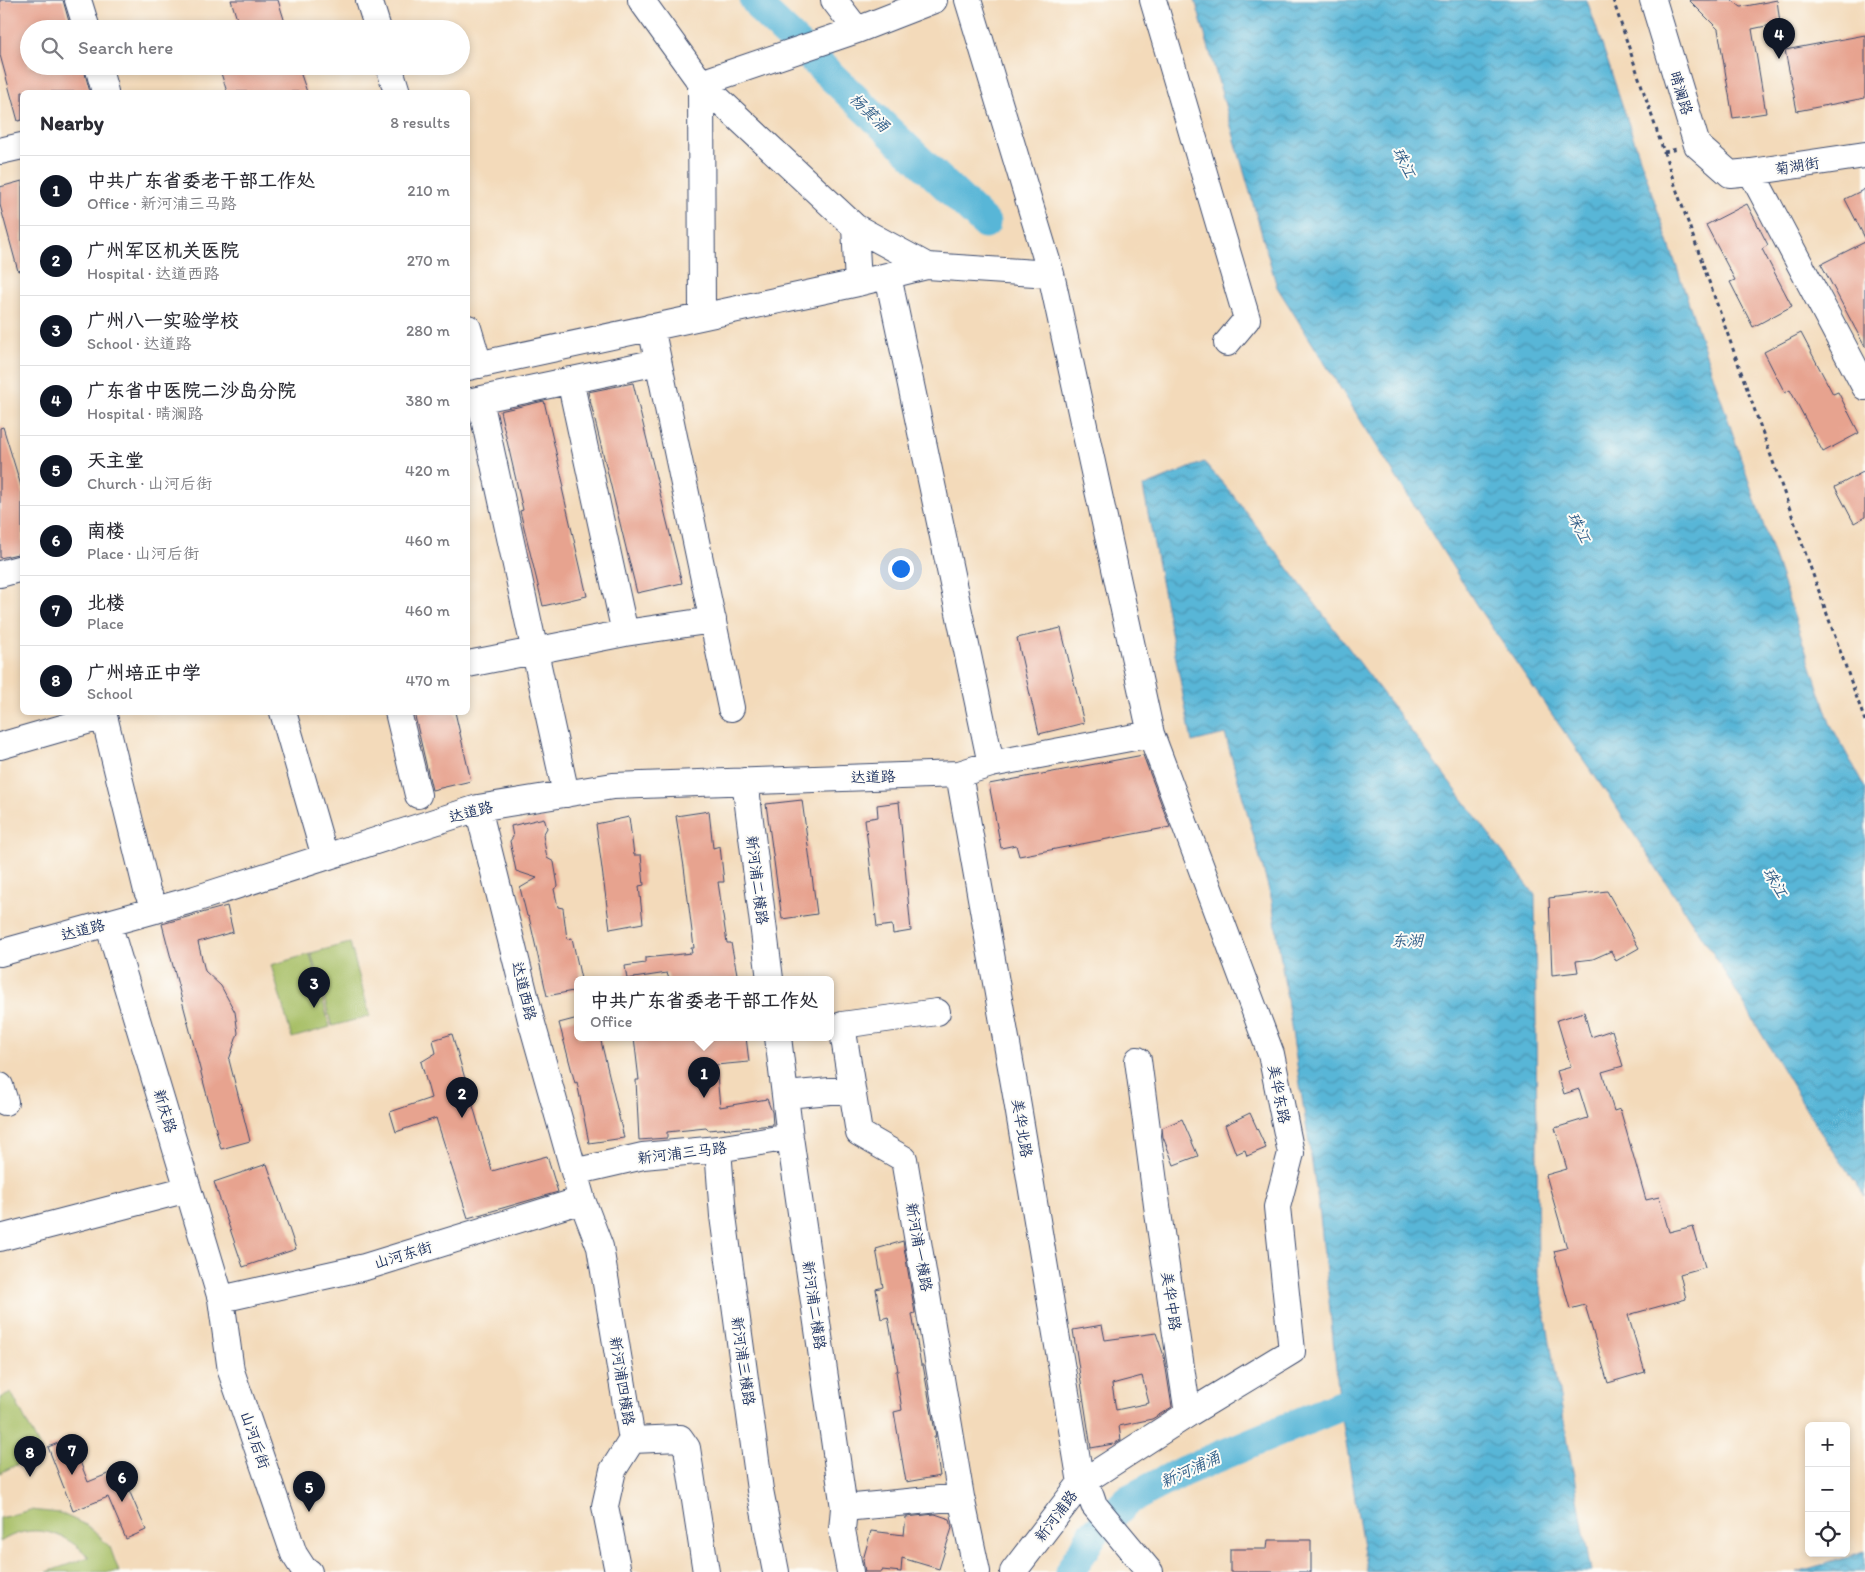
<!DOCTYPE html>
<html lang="en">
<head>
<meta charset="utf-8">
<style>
  :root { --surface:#fff; --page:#f7f7f7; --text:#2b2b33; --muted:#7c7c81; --line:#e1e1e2; --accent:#111827 }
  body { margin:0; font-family:Itim,"LXGW WenKai TC",sans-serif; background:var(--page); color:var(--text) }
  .controls { position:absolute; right:15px; bottom:15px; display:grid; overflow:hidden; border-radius:8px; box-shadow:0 2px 8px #0003 }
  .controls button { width:45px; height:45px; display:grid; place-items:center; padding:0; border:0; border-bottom:1px solid var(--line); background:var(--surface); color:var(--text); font:25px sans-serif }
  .you { position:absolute; left:900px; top:568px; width:18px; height:18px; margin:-12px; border:4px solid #fff; border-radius:50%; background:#1a73e8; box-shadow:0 0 0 8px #1a73e833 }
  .badge { display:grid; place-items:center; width:32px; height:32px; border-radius:50%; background:var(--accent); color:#fff; font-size:16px; font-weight:700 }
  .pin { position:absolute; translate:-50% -41px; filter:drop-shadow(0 1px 2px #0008) }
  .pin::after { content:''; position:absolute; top:26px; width:18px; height:15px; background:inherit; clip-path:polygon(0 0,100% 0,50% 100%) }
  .popup { position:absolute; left:574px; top:976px; width:260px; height:65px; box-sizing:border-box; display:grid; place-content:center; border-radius:8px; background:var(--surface); filter:drop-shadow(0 1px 4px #0005); font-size:16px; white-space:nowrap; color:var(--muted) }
  .popup b { font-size:19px; color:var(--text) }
  .popup::after { content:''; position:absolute; left:50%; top:100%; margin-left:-10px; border:10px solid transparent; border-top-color:var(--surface) }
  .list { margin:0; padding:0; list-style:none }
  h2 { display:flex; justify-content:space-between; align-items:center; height:65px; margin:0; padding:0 20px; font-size:21px }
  h2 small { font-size:16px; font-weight:400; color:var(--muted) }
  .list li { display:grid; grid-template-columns:32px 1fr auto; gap:15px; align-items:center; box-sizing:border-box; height:70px; padding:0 20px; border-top:1px solid var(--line) }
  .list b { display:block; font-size:19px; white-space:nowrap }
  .list p { margin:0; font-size:16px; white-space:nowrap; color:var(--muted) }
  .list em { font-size:16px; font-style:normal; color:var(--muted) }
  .icon { flex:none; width:28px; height:28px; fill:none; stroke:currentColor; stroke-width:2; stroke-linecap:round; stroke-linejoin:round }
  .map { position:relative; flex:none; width:1865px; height:1572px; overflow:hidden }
  .search { position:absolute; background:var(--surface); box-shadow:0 2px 8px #0003; left:20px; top:20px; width:450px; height:55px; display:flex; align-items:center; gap:12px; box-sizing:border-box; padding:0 18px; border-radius:28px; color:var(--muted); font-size:19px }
  .panel { position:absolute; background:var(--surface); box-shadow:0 2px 8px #0003; left:20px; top:90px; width:450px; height:625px; border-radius:8px }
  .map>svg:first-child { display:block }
</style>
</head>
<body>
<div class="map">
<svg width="1865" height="1572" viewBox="0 0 1865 1572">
  <defs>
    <pattern id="water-waves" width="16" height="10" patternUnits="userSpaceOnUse" patternTransform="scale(1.25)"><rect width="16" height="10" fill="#59b6d7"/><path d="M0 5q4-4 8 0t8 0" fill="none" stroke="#4994b2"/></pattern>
  </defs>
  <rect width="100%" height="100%" fill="#fdfcf7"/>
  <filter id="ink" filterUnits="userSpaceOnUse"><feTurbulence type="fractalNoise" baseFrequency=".02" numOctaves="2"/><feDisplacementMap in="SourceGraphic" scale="10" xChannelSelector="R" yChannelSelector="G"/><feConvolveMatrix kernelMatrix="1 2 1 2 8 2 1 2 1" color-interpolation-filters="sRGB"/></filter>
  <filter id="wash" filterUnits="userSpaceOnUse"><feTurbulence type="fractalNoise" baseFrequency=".0096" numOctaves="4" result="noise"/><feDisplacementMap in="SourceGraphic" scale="20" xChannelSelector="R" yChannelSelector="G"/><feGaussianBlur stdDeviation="1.12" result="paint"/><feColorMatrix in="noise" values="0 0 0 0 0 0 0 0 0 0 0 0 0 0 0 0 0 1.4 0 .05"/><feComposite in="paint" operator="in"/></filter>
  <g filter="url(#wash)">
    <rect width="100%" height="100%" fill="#f3daba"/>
    <path fill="#a6be63" stroke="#607660" d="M350,943L370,1016L332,1026L311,953Z
      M310,954L330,1027L292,1038L271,965Z
      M11,1392L42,1452L0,1473V1398Z
      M30,1510L60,1513L88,1526L110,1547L119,1572H47L89,1557C65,1532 32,1521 0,1542V1518Z"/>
    <path fill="url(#water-waves)" stroke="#3a729a" d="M1195,0H1587L1830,723L1865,788V1196L1819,1130L1718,961L1612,801L1479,609L1277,287Z
      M1204,462L1233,495L1535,895L1538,1274L1591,1572H1367L1340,1406L1320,1216L1272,901L1225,734L1192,742L1143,487Z
      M1865,1552V1572H1797Z"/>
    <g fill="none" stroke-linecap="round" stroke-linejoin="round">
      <path stroke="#59b6d7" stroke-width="31" d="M755,0L763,11L985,223
        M1070,1572L1092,1535L1128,1500L1184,1471L1340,1406"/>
    </g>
    <g id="blocks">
      <path fill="#e7a38f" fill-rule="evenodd" d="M0,0H63L71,29H29V66H83L90,92H22V120L18,121L0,55Z
        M231,0H278L287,29H240Z
        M1689,0H1732L1741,7L1777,0L1780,23L1752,29L1766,113L1733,118L1718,29Z
        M1865,35V98L1797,111L1785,50Z
        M232,66H298L307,92H227L220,70Z
        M22,181V270L18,271L0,205V187Z
        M1865,189V238L1845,199Z
        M1747,204L1768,245L1762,249L1792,306L1753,327L1730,282L1735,280L1706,225Z
        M1865,242V347L1821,264Z
        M1801,333L1833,394L1838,392L1859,433L1823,452L1790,390L1785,393L1764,352Z
        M633,383L682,583L637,593L588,392Z
        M544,401L564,487L562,488L587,596L543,606L520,511L523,510L500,411Z
        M3,427L22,489V553L0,558V428Z
        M1865,471V517L1854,523L1835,487Z
        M1061,628L1084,723L1039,734L1017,638Z
        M414,712H455L471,781L432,790Z
        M1143,755L1170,827L1019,856L1016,845L1001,848L989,784Z
        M802,800L817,914L782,919L766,804Z
        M899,802L911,931L893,934L892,925L877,927L865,819L878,817L877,805Z
        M709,811L713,848L720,846L724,882H718L727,943H731L738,979H669L667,973L627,979L625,966L645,963V958L692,953L691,948H694L684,867L676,816Z
        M629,817L634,855H641L644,885L639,886L643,923L610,929L596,824Z
        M544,818L547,828L543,835L547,858L554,862L558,886L554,889L558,907L563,908L567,939L572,938L581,979H578V990L547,996L529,917L527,916L520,888L537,878L516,871L510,841L513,837L511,826Z
        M1607,891L1639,948L1616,961L1611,951L1593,959L1576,961L1578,972L1552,975L1549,898Z
        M227,906L233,932L198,942L205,971L221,986L235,1012L238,1033L229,1060L250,1141L221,1149L162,924Z
        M1584,1012L1591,1037L1612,1030L1623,1066L1602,1072L1614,1111L1620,1109L1646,1200L1659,1197L1669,1232L1693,1226L1705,1267L1680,1274L1686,1299L1628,1315L1645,1372L1608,1383L1585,1305L1570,1309L1554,1251L1567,1248L1546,1175L1567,1169L1555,1128L1588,1118L1579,1089L1564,1094L1557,1071L1571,1067L1557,1020Z
        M578,1018V1037H600L624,1138L589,1143L577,1082L575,1083L559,1023Z
        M452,1034L492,1171L547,1156L558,1192L468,1218L436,1118L396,1132L390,1112L431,1098L421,1062L436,1053L433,1040Z
        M634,1037H746L749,1062L716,1065L720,1107L767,1099L772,1112L773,1125L730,1129V1128L708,1130L706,1128L667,1132V1138L639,1140L636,1080H639Z
        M1250,1113L1266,1148L1247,1156L1245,1150L1236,1154L1225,1125Z
        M1182,1119L1198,1156L1174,1165L1163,1137L1162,1128Z
        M267,1164L296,1249L243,1267L214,1182Z
        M903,1241L915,1313L912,1314L921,1365H923L936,1437H934L940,1476L906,1482L894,1412L902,1410L896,1371H898L888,1317L881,1319L876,1289L883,1287L876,1249Z
        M1102,1325L1105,1340L1156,1333L1164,1356L1172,1407L1152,1419L1119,1426L1121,1440L1113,1444L1091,1448L1073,1330ZM1142,1376L1149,1403L1116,1410L1112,1384Z
        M71,1438L88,1482L120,1469L146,1530L126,1539L108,1497L73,1511L48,1447Z
        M935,1514L950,1519L952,1528L939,1569L902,1558L901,1572L882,1570V1572H865L863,1560L871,1531L904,1535L906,1517Z
        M1268,1540H1311V1572H1230V1549H1267Z"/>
    </g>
  </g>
  <g filter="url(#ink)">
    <use href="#blocks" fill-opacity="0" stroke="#3b496c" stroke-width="1"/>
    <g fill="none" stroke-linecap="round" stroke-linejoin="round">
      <g stroke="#3b496c" stroke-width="28">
        <path id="minor" d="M78,0L87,29
          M369,0L378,29
          M641,0L701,83L855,227L927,266
          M834,0L857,30
          M968,0L1051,274L1151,734L1271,1054L1291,1153L1277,1207L1292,1351L1188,1414
          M1153,0L1247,319L1227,343
          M1653,0L1697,145L1730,174L1751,172L1865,155
          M98,66L105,92
          M389,66L397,92
          M0,151L22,146
          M1751,172L1865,387
          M855,227L858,283
          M702,315L701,83L857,30L934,0
          M651,327L731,708
          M468,328L479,365
          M468,367L858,283L927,266L1051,274
          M570,380L625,633
          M480,400L566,794
          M468,402L658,362
          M0,574L22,568
          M468,664L625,633L713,620
          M283,712L325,857
          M398,712L418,795
          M0,746L104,716L147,891L156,910
          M991,764L1151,734
          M959,774L1016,1095L1081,1483L1091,1496L1094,1505L1150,1572
          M745,781L770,979
          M478,808L531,1020L582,1200L600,1247L632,1440
          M108,923L221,1299L231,1371L294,1554L305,1571L309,1572
          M0,953L195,899L478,808L613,786L959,774L991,764L888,276
          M778,1037L790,1137L844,1508L842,1530L850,1572
          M0,1086L5,1102
          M852,1089L842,1025L937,1012
          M786,1095L852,1089L859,1133L904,1159L961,1497
          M718,1149L723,1216L760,1490L776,1572
          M574,1172L643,1156L718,1149L790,1137
          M0,1238L188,1189
          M221,1299L365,1267L582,1200
          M632,1440L680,1438L687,1448L706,1572
          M844,1508L961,1497L977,1572
          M618,1572L605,1506L613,1470L632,1440
          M1013,1572L1081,1483L1188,1414L1158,1213L1138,1060"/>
      </g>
      <path stroke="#3b496c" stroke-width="3" stroke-dasharray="4 4" stroke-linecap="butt" d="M1613,0L1679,197L1865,721
        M1664,152L1677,149"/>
      <use href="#minor" stroke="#fff" stroke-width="26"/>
    </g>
  </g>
  <g text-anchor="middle" stroke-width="4" stroke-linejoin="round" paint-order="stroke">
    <g font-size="15" fill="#1b2f5e" stroke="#fdfcf7">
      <text transform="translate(1681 93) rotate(73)" y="5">晴澜路</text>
      <text transform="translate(1797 166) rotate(-9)" y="5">菊湖街</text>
      <text transform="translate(873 777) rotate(-2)" y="5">达道路</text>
      <text transform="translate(471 812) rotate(-15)" y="5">达道路</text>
      <text transform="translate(757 880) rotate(83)" y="5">新河浦二横路</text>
      <text transform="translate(83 930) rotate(-15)" y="5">达道路</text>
      <text transform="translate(524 991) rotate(76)" y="5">达道西路</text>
      <text transform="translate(1279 1094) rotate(79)" y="5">美华东路</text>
      <text transform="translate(165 1111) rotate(73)" y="5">新庆路</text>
      <text transform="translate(1022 1128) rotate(81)" y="5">美华北路</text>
      <text transform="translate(682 1153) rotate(-7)" y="5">新河浦三马路</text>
      <text transform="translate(919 1247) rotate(80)" y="5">新河浦一横路</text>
      <text transform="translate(403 1255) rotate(-17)" y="5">山河东街</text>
      <text transform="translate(1171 1301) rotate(82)" y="5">美华中路</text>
      <text transform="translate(814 1305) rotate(82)" y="5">新河浦二横路</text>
      <text transform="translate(743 1361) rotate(82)" y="5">新河浦三横路</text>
      <text transform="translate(622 1381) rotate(81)" y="5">新河浦四横路</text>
      <text transform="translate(255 1440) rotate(71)" y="5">山河后街</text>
      <text transform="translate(1056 1516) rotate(-53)" y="5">新河浦路</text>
    </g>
    <g font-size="16" font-style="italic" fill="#315e88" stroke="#fdfcf7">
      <text transform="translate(870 112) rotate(44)" y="6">杨箕涌</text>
      <text transform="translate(1405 162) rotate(64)" y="6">珠江</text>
      <text transform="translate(1580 527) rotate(64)" y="6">珠江</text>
      <text transform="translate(1776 882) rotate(60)" y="6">珠江</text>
      <text x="1407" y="946">东湖</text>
      <text transform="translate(1190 1469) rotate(-25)" y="6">新河浦涌</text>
    </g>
  </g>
</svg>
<div class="controls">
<button>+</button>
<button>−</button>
<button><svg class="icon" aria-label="locate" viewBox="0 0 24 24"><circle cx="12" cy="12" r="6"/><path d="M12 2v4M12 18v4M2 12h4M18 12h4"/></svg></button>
</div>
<div class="you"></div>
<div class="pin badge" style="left:704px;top:1098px">1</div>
<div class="popup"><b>中共广东省委老干部工作处</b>Office</div>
<div class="pin badge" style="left:462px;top:1118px">2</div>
<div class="pin badge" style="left:314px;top:1008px">3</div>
<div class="pin badge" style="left:1779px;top:59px">4</div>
<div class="pin badge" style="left:309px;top:1512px">5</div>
<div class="pin badge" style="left:122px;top:1502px">6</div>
<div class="pin badge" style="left:72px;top:1475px">7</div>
<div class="pin badge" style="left:30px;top:1477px">8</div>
<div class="search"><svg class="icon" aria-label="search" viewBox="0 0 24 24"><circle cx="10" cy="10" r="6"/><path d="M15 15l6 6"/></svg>Search here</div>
<section class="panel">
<h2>Nearby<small>8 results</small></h2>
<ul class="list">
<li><span class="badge">1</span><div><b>中共广东省委老干部工作处</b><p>Office · 新河浦三马路</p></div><em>210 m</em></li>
<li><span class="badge">2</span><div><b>广州军区机关医院</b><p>Hospital · 达道西路</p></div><em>270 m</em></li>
<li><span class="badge">3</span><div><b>广州八一实验学校</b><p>School · 达道路</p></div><em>280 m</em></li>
<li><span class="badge">4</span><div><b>广东省中医院二沙岛分院</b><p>Hospital · 晴澜路</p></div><em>380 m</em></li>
<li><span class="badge">5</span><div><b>天主堂</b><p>Church · 山河后街</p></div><em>420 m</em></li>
<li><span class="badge">6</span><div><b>南楼</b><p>Place · 山河后街</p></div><em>460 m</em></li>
<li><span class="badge">7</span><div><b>北楼</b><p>Place</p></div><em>460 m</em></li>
<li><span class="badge">8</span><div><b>广州培正中学</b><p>School</p></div><em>470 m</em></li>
</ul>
</section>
</div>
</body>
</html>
